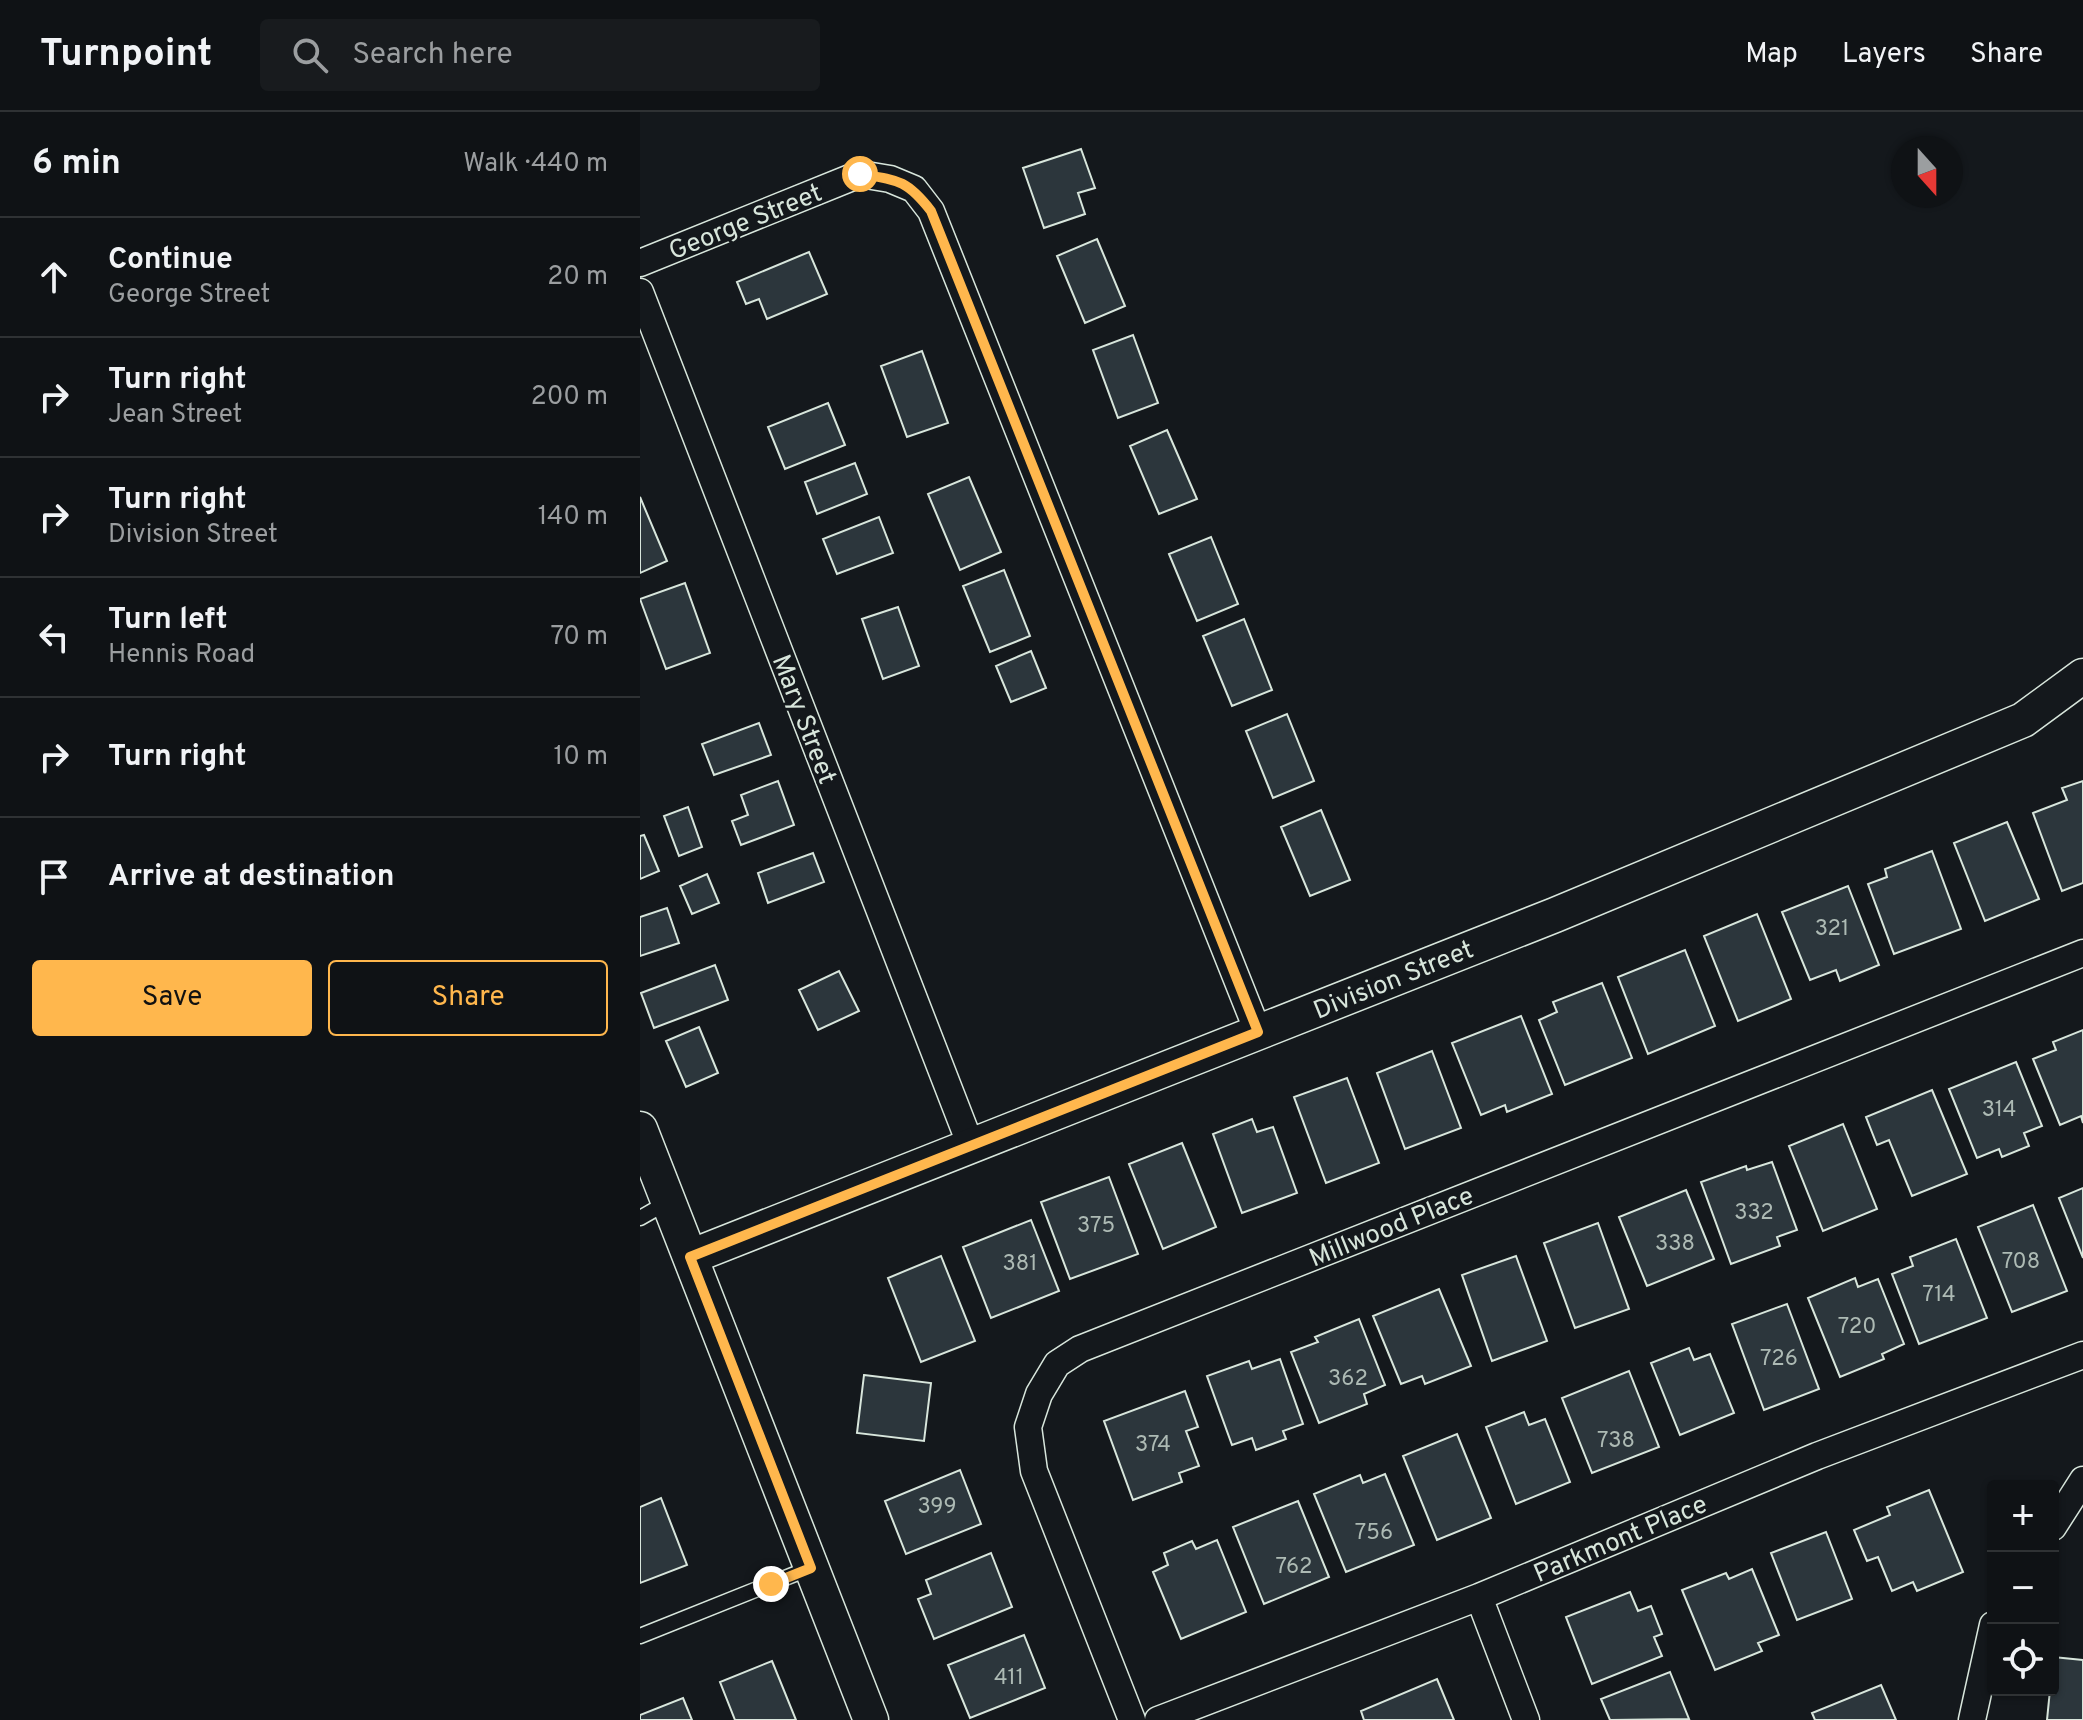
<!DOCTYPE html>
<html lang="en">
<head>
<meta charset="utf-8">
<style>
  :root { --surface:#0f1215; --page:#181b1e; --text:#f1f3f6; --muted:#9b9ea0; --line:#2f3234; --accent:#ffb74d }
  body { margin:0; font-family:Overpass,sans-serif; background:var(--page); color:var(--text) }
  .controls { position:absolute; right:24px; bottom:24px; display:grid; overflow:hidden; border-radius:8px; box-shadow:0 2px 6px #0004 }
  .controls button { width:72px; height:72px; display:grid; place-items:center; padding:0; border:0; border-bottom:2px solid var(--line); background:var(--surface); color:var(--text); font:40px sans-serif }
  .compass { position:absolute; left:1251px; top:24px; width:72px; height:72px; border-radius:50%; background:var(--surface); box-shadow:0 2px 6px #0004; rotate:159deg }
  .stop { position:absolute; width:24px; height:24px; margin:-18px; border:6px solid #ffb74d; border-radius:50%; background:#fff }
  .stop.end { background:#ffb74d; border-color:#fff; box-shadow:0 2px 8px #0008 }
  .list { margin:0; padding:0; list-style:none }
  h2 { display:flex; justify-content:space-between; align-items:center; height:104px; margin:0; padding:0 32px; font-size:34px }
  h2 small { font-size:26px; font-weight:400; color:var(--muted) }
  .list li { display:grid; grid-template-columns:52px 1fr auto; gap:24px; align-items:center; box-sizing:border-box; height:120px; padding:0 32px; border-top:2px solid var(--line) }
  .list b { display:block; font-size:30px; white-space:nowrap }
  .list p { margin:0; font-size:26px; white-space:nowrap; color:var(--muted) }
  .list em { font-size:26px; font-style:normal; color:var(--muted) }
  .actions { display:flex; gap:16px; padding:24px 32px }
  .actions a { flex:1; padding:18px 0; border:2px solid var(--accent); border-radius:8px; text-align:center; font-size:28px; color:var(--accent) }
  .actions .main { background:var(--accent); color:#111 }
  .icon { flex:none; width:44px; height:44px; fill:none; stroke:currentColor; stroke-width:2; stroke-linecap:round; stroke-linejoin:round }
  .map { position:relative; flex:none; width:1443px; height:1608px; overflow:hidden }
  header { display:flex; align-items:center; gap:48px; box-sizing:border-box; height:112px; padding:0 40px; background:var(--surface); border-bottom:2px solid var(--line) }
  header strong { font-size:38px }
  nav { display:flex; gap:44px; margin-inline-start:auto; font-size:28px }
  .search { width:560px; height:72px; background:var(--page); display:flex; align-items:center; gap:20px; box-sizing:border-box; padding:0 28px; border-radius:8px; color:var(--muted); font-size:30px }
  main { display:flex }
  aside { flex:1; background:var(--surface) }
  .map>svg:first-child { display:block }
</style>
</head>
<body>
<header>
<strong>Turnpoint</strong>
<div class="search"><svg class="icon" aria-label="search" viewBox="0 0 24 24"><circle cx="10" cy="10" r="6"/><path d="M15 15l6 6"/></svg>Search here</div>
<nav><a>Map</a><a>Layers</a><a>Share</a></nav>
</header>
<main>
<aside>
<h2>6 min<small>Walk · 440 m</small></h2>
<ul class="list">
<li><svg class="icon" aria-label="ahead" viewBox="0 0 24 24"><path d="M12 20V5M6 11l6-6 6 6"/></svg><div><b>Continue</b><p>George Street</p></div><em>20 m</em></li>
<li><svg class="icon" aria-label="right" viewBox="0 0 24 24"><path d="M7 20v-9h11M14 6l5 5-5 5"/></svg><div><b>Turn right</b><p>Jean Street</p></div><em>200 m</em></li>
<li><svg class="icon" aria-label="right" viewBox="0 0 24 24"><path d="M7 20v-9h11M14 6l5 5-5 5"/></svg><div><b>Turn right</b><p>Division Street</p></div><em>140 m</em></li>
<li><svg class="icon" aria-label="left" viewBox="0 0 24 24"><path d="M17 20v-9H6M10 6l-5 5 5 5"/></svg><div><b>Turn left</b><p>Hennis Road</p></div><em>70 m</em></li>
<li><svg class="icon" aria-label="right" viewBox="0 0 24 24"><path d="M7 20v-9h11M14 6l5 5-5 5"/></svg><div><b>Turn right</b></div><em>10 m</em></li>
<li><svg class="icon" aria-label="arrive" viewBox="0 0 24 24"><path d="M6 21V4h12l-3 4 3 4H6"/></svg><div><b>Arrive at destination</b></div></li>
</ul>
<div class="actions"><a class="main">Save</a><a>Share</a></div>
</aside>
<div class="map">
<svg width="1443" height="1608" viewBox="0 0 1443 1608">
  <rect width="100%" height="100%" fill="#14181c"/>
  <path fill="#2c363c" stroke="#d8e6dc" stroke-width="2" d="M441,37L455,76L438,81L445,102L404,116L383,56Z
    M457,127L485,194L445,211L417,144Z
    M169,140L187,182L127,207L119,187L106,192L97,170Z
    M493,223L518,291L478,306L453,238Z
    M282,239L308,311L267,325L241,254Z
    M188,291L205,333L145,357L128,315Z
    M527,318L557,387L519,402L490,334Z
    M215,351L227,382L177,402L165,370Z
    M329,365L361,440L320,458L288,382Z
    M0,385L27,449L0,461Z
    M239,405L253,441L197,462L183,427Z
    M571,425L598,492L557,509L529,442Z
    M364,458L390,524L350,540L323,474Z
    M45,471L70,541L26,557L0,487Z
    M258,495L279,554L243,567L222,507Z
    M604,507L632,578L592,594L563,524Z
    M391,539L406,576L371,590L356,554Z
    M647,602L674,669L633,686L606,619Z
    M119,611L131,643L74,663L62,632Z
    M138,669L154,713L101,733L92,709L108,703L101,683Z
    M1443,669V771L1422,779L1393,701L1427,688L1422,676Z
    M48,695L62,735L39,744L24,704Z
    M681,698L710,768L670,784L641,715Z
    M1367,710L1399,787L1345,809L1314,731Z
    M4,723L19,759L0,767V724Z
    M1292,739L1321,817L1254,842L1228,772L1247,765L1245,757Z
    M173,741L184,770L128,791L118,761Z
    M67,762L79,791L52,802L40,774Z
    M1208,774L1239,853L1200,869L1196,858L1170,868L1142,800Z
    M27,796L39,831L0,844V805Z
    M1117,802L1151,887L1098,909L1064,824Z
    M1045,838L1075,914L1008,942L978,865Z
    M75,853L88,888L14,916L1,881Z
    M199,859L219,899L178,918L159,878Z
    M962,871L992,946L925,973L899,908L917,900L913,890Z
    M881,904L912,982L867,1000L865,993L841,1003L812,931Z
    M59,915L78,961L46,975L26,929Z
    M1443,918V1011L1441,1004L1420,1013L1393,947L1416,938L1413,930Z
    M792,939L821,1016L765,1037L737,961Z
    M1376,950L1402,1014L1384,1021L1389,1034L1362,1045L1359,1037L1337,1046L1309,977Z
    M707,966L739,1051L686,1071L654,985Z
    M1292,978L1327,1062L1272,1084L1249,1028L1237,1033L1226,1005Z
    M612,1007L617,1020L633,1015L657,1081L602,1101L573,1022Z
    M1203,1012L1237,1097L1183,1119L1149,1034Z
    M542,1031L576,1115L523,1137L489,1052Z
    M1132,1050L1157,1118L1137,1125L1140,1134L1091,1152L1061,1070L1106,1054L1107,1058Z
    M469,1065L498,1142L430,1167L401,1090Z
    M1443,1076V1146L1419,1086Z
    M1046,1078L1074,1147L1007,1174L979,1105Z
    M1393,1093L1427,1179L1372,1200L1338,1115Z
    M391,1108L419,1179L351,1206L323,1135Z
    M958,1111L989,1197L935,1216L904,1131Z
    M1316,1127L1347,1206L1279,1232L1252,1162L1273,1154L1270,1145Z
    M301,1144L335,1229L281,1250L248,1166Z
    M876,1144L907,1229L852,1249L822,1163Z
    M1215,1166L1218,1175L1238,1167L1264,1232L1242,1242L1244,1247L1200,1265L1168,1186Z
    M799,1177L831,1254L785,1272L782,1264L761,1272L733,1204Z
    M1147,1192L1179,1277L1124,1298L1092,1212Z
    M719,1207L745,1273L724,1282L727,1292L679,1311L651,1240L678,1230L675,1225Z
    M1049,1236L1054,1248L1070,1242L1094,1301L1040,1323L1011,1251Z
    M640,1247L663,1312L643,1319L646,1327L616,1338L612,1326L592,1333L567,1264L609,1249L612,1257Z
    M989,1259L1019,1335L952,1361L922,1286Z
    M224,1263L291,1271L284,1329L217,1321Z
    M545,1279L558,1315L546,1319L559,1354L539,1361L542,1370L493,1388L464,1309Z
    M884,1300L889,1313L905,1307L930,1370L876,1392L846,1315Z
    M817,1322L851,1406L797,1428L763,1344Z
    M320,1358L341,1412L266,1442L245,1389Z
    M745,1362L774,1433L706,1460L674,1382L720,1363L723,1371Z
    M1289,1378L1323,1460L1277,1479L1273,1470L1252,1479L1238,1445L1227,1449L1214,1418L1250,1403L1247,1395Z
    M21,1386L47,1453L0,1471V1395Z
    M658,1389L689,1465L624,1492L593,1415Z
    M1186,1420L1212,1487L1157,1508L1131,1441Z
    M577,1428L606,1500L541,1527L513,1460L528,1453L524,1441L552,1429L556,1437Z
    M351,1441L372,1495L294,1527L278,1487L291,1482L286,1468Z
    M1112,1457L1139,1523L1118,1531L1122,1539L1075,1558L1042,1478L1086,1461L1089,1467Z
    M990,1480L998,1499L1011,1494L1022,1522L1014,1525L1022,1544L952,1572L926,1505Z
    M384,1523L405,1576L330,1606L308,1553Z
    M1413,1545L1443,1548V1608H1407L1410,1578H1413Z
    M132,1549L156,1608H95L80,1570Z
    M1030,1560L1049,1607L970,1608L961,1587Z
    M797,1567L814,1608H724L721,1599Z
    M1241,1573L1256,1608H1175L1172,1601Z
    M43,1586L52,1608H0V1603Z"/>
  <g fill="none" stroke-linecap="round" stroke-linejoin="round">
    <g stroke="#d8e6dc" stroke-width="17">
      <path id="service" d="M0,1106L28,1090
        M0,1524L170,1456"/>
    </g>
    <g stroke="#d8e6dc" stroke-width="29">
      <path id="minor" d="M0,151L220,62L250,67L274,77L291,99L618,920
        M0,180L331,1034
        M1413,1415L1443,1368
        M839,1485L886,1608
        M492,1608L394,1359L388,1315L399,1282L417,1252L440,1237L1443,841
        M518,1608L839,1485L1177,1344L1443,1243
        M1332,1608L1353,1513"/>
    </g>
    <g stroke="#d8e6dc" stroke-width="37">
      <path id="tertiary" d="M0,1017L231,1608
        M50,1145L915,803L1383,608L1443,564"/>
    </g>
    <use href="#service" stroke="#14181c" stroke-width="14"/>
    <use href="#minor" stroke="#14181c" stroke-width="26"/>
    <use href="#tertiary" stroke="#14181c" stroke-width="34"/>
  </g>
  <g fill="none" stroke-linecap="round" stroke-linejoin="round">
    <path stroke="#ffb74d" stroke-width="10" d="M131,1472L171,1456L50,1145L618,920L291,99C267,68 258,68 220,62"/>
  </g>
  <g text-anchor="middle" stroke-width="6" stroke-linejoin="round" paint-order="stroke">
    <g font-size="22" fill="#adbab4">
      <text x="1192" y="823">321</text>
      <text x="1359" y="1004">314</text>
      <text x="1114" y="1107">332</text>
      <text x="456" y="1120">375</text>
      <text x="1035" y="1138">338</text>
      <text x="1381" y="1156">708</text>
      <text x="380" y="1158">381</text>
      <text x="1299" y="1189">714</text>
      <text x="1217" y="1221">720</text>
      <text x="1139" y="1253">726</text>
      <text x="708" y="1273">362</text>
      <text x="976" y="1335">738</text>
      <text x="513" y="1339">374</text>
      <text x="297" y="1401">399</text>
      <text x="734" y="1427">756</text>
      <text x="654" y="1461">762</text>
      <text x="369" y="1572">411</text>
    </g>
    <g font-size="26" fill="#d8e6dc" stroke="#14181c">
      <text transform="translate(105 109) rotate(-22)" y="9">George Street</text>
      <text transform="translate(165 607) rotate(69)" y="9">Mary Street</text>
      <text transform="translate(753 867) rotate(-22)" y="9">Division Street</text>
      <text transform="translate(751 1114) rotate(-22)" y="9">Millwood Place</text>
      <text transform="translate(980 1426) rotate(-23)" y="9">Parkmont Place</text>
    </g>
  </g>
</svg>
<div class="controls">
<button>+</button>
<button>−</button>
<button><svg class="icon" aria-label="locate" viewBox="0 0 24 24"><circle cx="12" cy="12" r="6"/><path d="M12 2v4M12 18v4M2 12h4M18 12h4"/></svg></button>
</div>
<svg class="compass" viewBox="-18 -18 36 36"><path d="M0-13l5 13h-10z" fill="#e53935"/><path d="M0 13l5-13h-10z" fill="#9b9ea0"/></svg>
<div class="stop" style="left:220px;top:62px"></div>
<div class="stop end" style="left:131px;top:1472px"></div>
</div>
</main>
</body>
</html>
